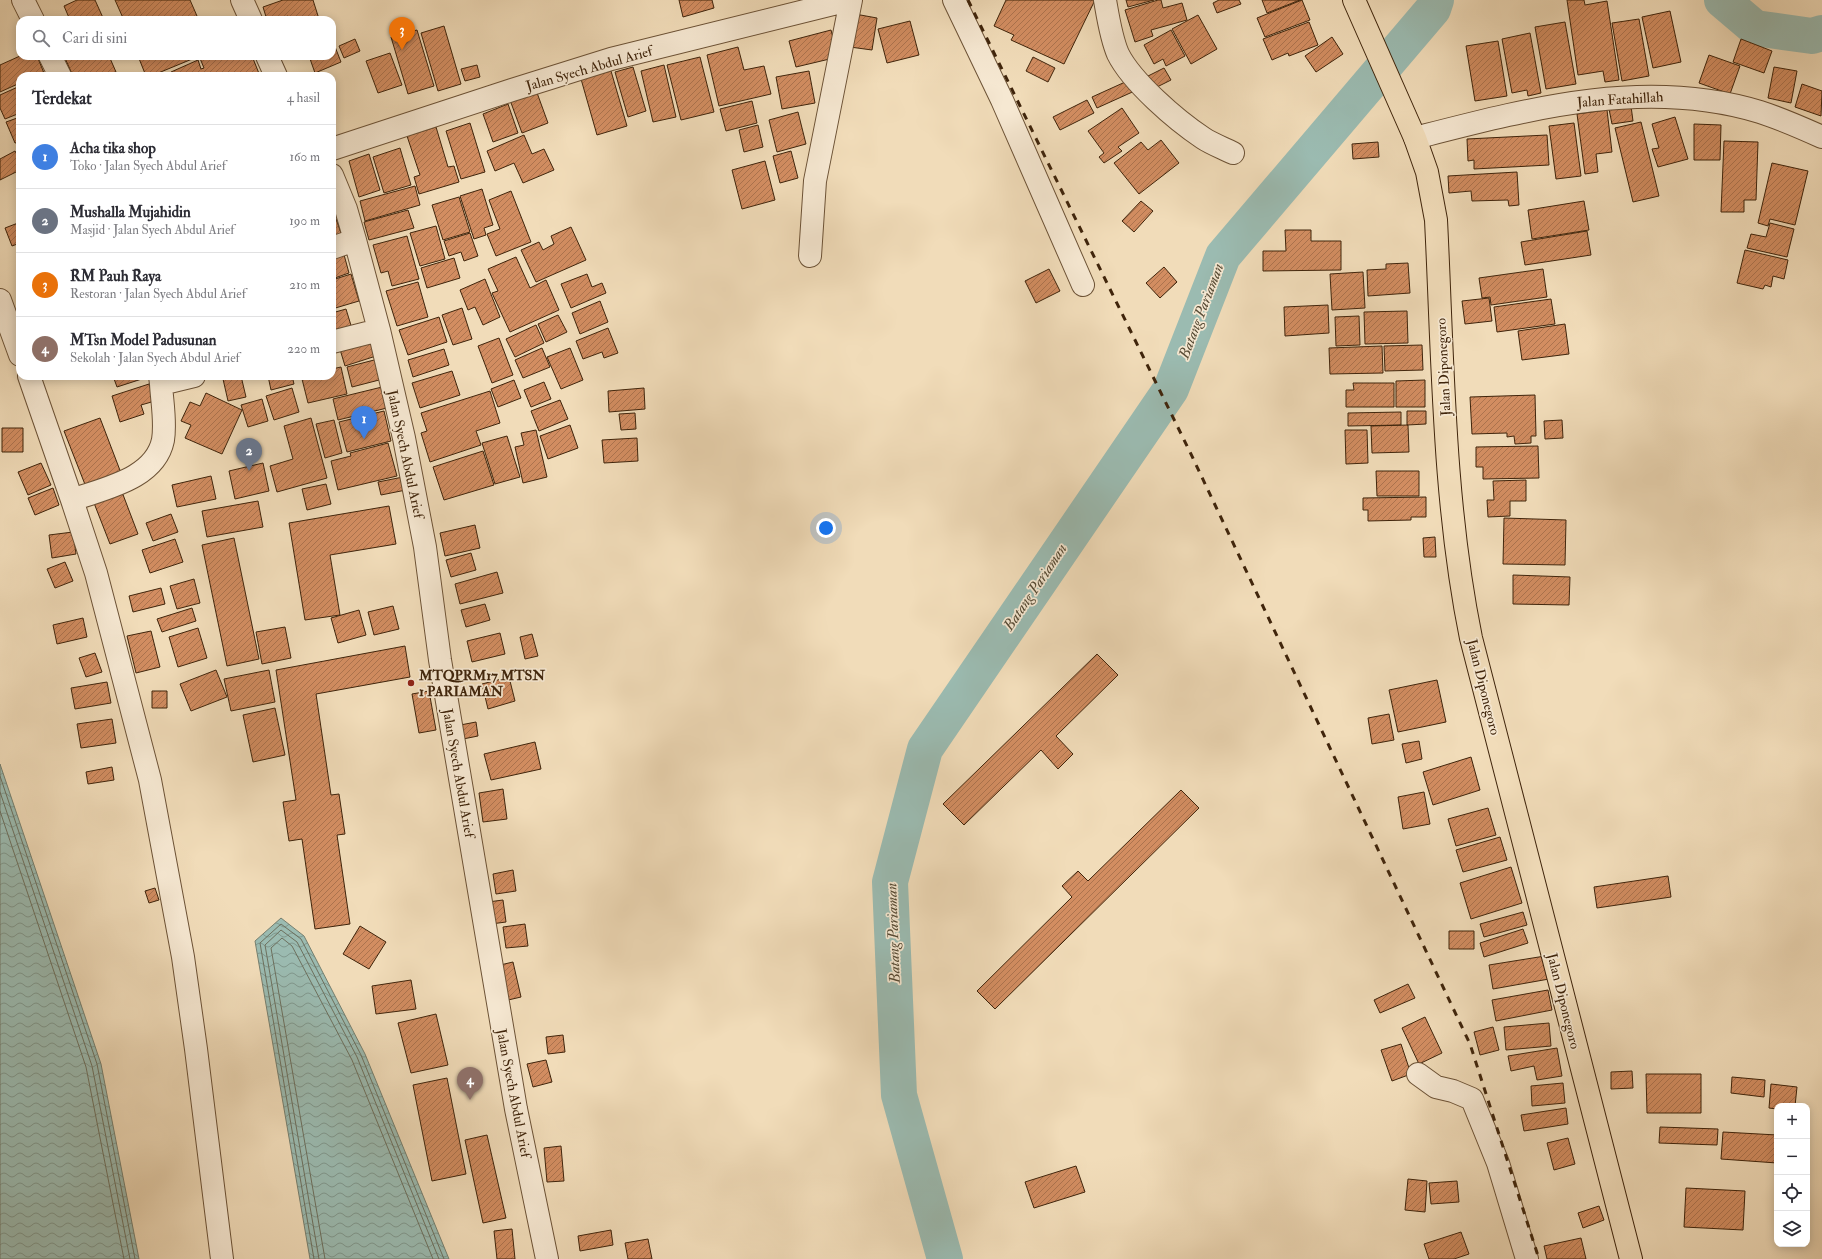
<!DOCTYPE html>
<html lang="id">
<head>
<meta charset="utf-8">
<style>
  :root { --surface:#fff; --page:#f2f2f3; --text:#2b2b33; --muted:#7c7c81; --line:#e1e1e2; --accent:#8f2418 }
  body { margin:0; font-family:"IM FELL Double Pica",serif; background:var(--page); color:var(--text) }
  .controls { position:absolute; right:12px; bottom:12px; display:grid; overflow:hidden; border-radius:8px; box-shadow:0 2px 10px #0003 }
  .controls button { width:36px; height:36px; display:grid; place-items:center; padding:0; border:0; border-bottom:1px solid var(--line); background:var(--surface); color:var(--text); font:20px sans-serif }
  .you { position:absolute; left:826px; top:528px; width:14px; height:14px; margin:-10px; border:3px solid #fff; border-radius:50%; background:#1a73e8; box-shadow:0 0 0 6px #1a73e833 }
  .badge { display:grid; place-items:center; width:26px; height:26px; border-radius:50%; background:var(--accent); color:#fff; font-size:13px; font-weight:700 }
  .pin { position:absolute; translate:-50% -33px; filter:drop-shadow(0 1px 2px #0008) }
  .pin::after { content:''; position:absolute; top:21px; width:14px; height:12px; background:inherit; clip-path:polygon(0 0,100% 0,50% 100%) }
  .list { margin:0; padding:0; list-style:none }
  h2 { display:flex; justify-content:space-between; align-items:center; height:52px; margin:0; padding:0 16px; font-size:17px }
  h2 small { font-size:13px; font-weight:400; color:var(--muted) }
  .list li { display:grid; grid-template-columns:26px 1fr auto; gap:12px; align-items:center; box-sizing:border-box; height:64px; padding:0 16px; border-top:1px solid var(--line) }
  .list b { display:block; font-size:15px; white-space:nowrap }
  .list p { margin:0; font-size:13px; white-space:nowrap; color:var(--muted) }
  .list em { font-size:13px; font-style:normal; color:var(--muted) }
  .icon { flex:none; width:22px; height:22px; fill:none; stroke:currentColor; stroke-width:2; stroke-linecap:round; stroke-linejoin:round }
  .map { position:relative; flex:none; width:1822px; height:1259px; overflow:hidden }
  .search { position:absolute; background:var(--surface); box-shadow:0 2px 10px #0003; left:16px; top:16px; width:320px; height:44px; display:flex; align-items:center; gap:10px; box-sizing:border-box; padding:0 14px; border-radius:12px; color:var(--muted); font-size:15px }
  .panel { position:absolute; background:var(--surface); box-shadow:0 2px 10px #0003; left:16px; top:72px; width:320px; height:308px; border-radius:12px }
  .map>svg:first-child { display:block }
</style>
</head>
<body>
<div class="map">
<svg width="1822" height="1259" viewBox="0 0 1822 1259">
  <defs>
    <pattern id="water-waves" width="16" height="10" patternUnits="userSpaceOnUse"><rect width="16" height="10" fill="#9bbbb1"/><path d="M0 5q4-4 8 0t8 0" fill="none" stroke="#80988e"/></pattern>
    <pattern id="building-hatch" width="6" height="6" patternUnits="userSpaceOnUse"><rect width="6" height="6" fill="#d28d61"/><path d="M-1 1l2-2M0 6l6-6M5 7l2-2" fill="none" stroke="#ac734e"/></pattern>
  </defs>
  <rect width="100%" height="100%" fill="#f1dcb9"/>
  <filter id="stains"><feTurbulence type="fractalNoise" baseFrequency=".005" numOctaves="4"/><feColorMatrix values="0 0 0 0 .2 0 0 0 0 .09 0 0 0 0 .02 0 0 0 .5 -.17"/></filter>
  <radialGradient id="worn" r=".72"><stop offset=".6" stop-color="#630" stop-opacity="0"/><stop offset="1" stop-color="#630" stop-opacity=".3"/></radialGradient>
  <path fill="url(#water-waves)" stroke="#767f6f" d="M0,764L101,1064L139,1259H0Z
    M281,918L304,936L365,1054L449,1259H310L255,941Z"/>
  <g fill="none" stroke-linecap="round" stroke-linejoin="round">
    <path stroke="#6d705e" stroke-width="1" d="M0,776L97,1064L135,1259
      M0,792L92,1066L130,1259
      M0,811L86,1067L124,1259
      M314,1259L260,943L281,924L301,939L361,1055L444,1259
      M319,1259L265,945L281,930L297,942L357,1057L439,1259
      M325,1259L271,948L282,938L292,946L352,1060L433,1259"/>
    <path stroke="#9bbbb1" stroke-width="36" d="M1722,0L1755,28L1812,36L1822,33
      M945,1259L899,1095L890,882L925,749L1171,389L1223,256L1433,9L1436,0"/>
  </g>
  <path fill="url(#building-hatch)" stroke="#3f240b" d="M77,0H95L104,20H70L64,6Z
    M115,0H190L197,16L186,20H117L123,18Z
    M283,0H313L319,19L289,20L288,16L276,20H267L263,7Z
    M679,0H712L714,8L683,17Z
    M1006,0H1095L1064,64L1011,40L1014,35L994,26Z
    M1126,0H1154L1128,7Z
    M1158,0H1161L1163,8L1182,3L1187,20L1151,30L1153,36L1135,42L1125,10Z
    M1219,0H1239L1241,4L1217,13L1213,3Z
    M1262,0H1300L1267,13Z
    M1302,0L1310,20L1265,37L1257,18Z
    M1567,0H1584L1585,5L1607,1L1619,80L1605,82L1603,71L1578,75Z
    M1670,11L1681,62L1653,68L1642,17Z
    M855,14L877,18L872,50L850,47Z
    M1198,15L1217,49L1191,64L1172,29Z
    M1639,19L1649,76L1622,81L1612,23Z
    M910,21L919,55L887,63L878,29Z
    M1309,22L1318,45L1289,56L1288,53L1272,60L1263,39Z
    M1565,22L1576,84L1546,89L1535,27Z
    M444,26L461,84L438,91L421,33Z
    M417,30L434,86L408,94L391,37Z
    M831,30L838,57L796,67L789,41Z
    M1171,30L1185,56L1166,66L1163,59L1154,64L1144,45Z
    M1530,33L1541,93L1528,96L1527,90L1512,93L1502,39Z
    M1332,37L1343,54L1316,72L1305,56Z
    M332,39L341,62L315,73L309,56H332Z
    M355,39L360,51L344,58L339,46Z
    M1741,39L1772,51L1764,73L1733,62Z
    M1498,41L1507,96L1475,101L1466,46Z
    M738,47L744,70L764,66L771,94L719,106L707,55Z
    M390,53L402,85L378,93L366,61Z
    M1709,55L1740,66L1730,94L1699,83Z
    M20,56H37L44,73L37,76H20V83L0,92V65Z
    M64,56H109L116,72L107,76H73Z
    M138,56H197V57L151,76H146Z
    M199,56H252L260,76H173L171,72L198,60L201,69L204,68Z
    M700,57L714,112L681,120L667,65Z
    M1033,57L1055,68L1048,82L1026,71Z
    M477,65L480,77L465,81L461,69Z
    M664,65L676,117L653,122L641,71Z
    M633,67L646,111L628,117L615,72Z
    M1774,67L1797,71L1791,103L1768,98Z
    M1164,68L1171,80L1153,89L1146,77Z
    M611,71L627,126L597,135L581,79Z
    M809,71L815,103L782,109L776,77Z
    M1134,78L1139,89L1097,108L1092,97Z
    M1802,84L1822,91L1821,116L1795,107Z
    M20,86V113L5,119L0,108V95Z
    M536,90L548,123L522,133L510,100Z
    M1087,100L1094,113L1060,130L1053,117Z
    M752,101L757,123L726,131L720,109Z
    M508,104L518,133L493,142L483,114Z
    M1631,106L1633,121L1612,124L1609,109Z
    M1122,108L1139,133L1118,147L1122,151L1104,163L1099,157L1104,153L1088,131Z
    M1607,110L1612,152L1596,154L1598,172L1585,174L1577,114Z
    M798,112L806,144L777,152L769,120Z
    M20,117V142L15,143L6,122Z
    M1675,117L1688,159L1658,167L1652,149L1659,148L1652,124Z
    M1641,122L1659,196L1633,202L1615,128Z
    M470,123L485,172L461,179L446,131Z
    M1574,123L1581,176L1556,179L1549,126Z
    M1694,124L1721,125L1720,160H1694Z
    M758,125L763,147L744,152L739,130Z
    M436,127L448,167L454,166L459,182L419,194L414,177L420,175L407,136Z
    M524,135L532,154L544,149L554,170L523,183L514,163L495,171L487,151Z
    M1547,135L1549,165L1474,169V160L1468,161L1467,139Z
    M1161,140L1179,163L1139,194L1114,163L1141,142L1148,150Z
    M1724,141L1758,142L1756,200H1744V212H1721Z
    M1378,142L1379,157L1353,159L1352,144Z
    M400,148L411,185L384,193L373,157Z
    M15,151L20,160V170L0,180V159Z
    M791,151L798,178L780,183L773,156Z
    M369,154L380,190L359,197L349,161Z
    M765,161L775,200L742,209L732,170Z
    M1772,163L1808,171L1795,225L1770,219L1768,226L1758,223Z
    M1517,172L1519,205L1509,206L1508,200L1472,201L1471,191L1449,193L1448,176Z
    M415,186L420,205L365,221L360,201Z
    M482,189L493,225L484,228L486,235L474,239L460,196Z
    M511,191L531,242L496,256L487,234L500,229L489,200Z
    M459,197L470,232L443,240L432,205Z
    M1141,201L1153,211L1134,232L1122,221Z
    M1584,201L1589,230L1532,239L1528,210Z
    M332,207L343,239L332,243Z
    M408,210L414,228L369,240L364,222Z
    M18,223L20,243L12,246L5,228Z
    M1770,223L1794,229L1787,257L1747,248L1751,234L1766,237Z
    M436,226L445,259L420,266L410,233Z
    M571,227L586,260L536,282L521,250L539,242L543,250L554,244L551,236Z
    M1285,230H1311V241H1341V270L1263,271V251H1286Z
    M1587,231L1591,255L1525,265L1521,242Z
    M470,233L478,256L464,261L461,252L449,256L444,241Z
    M407,236L419,279L392,286L388,271L381,273L373,245Z
    M1745,250L1788,260L1784,279L1773,276L1771,287L1765,285L1763,289L1737,283Z
    M343,251L349,273L332,279V254Z
    M516,257L530,288L546,280L559,310L510,332L492,293L498,291L488,269Z
    M454,258L460,278L427,288L421,268Z
    M1408,263L1410,293L1368,296L1367,270L1386,269V264Z
    M1164,267L1177,282L1160,298L1146,283Z
    M1049,269L1060,291L1036,303L1025,281Z
    M1543,269L1547,297L1491,305L1490,297L1482,298L1479,278Z
    M1363,272L1365,308L1332,310L1330,274Z
    M351,274L359,301L332,309V280Z
    M587,274L592,287L602,283L606,293L571,308L561,284Z
    M485,279L500,317L483,325L475,307L468,310L460,290Z
    M418,282L428,317L397,326L386,291Z
    M1489,298L1492,321L1465,324L1462,301Z
    M1551,299L1555,324L1497,332L1494,307Z
    M600,301L608,322L580,334L572,313Z
    M1328,305L1329,333L1285,336L1284,307Z
    M462,308L472,339L453,345L442,315Z
    M346,309L353,332L332,338V313Z
    M1407,311L1408,343L1365,344L1364,312Z
    M558,315L567,332L546,342L538,324Z
    M1359,316L1360,345L1336,346L1335,317Z
    M439,317L447,342L408,355L399,330Z
    M1565,324L1569,354L1522,360L1518,331Z
    M536,325L544,343L515,357L506,339Z
    M608,328L618,353L604,358L602,352L583,359L576,341Z
    M370,336L376,356L345,366L339,346Z
    M499,338L513,375L492,383L478,346Z
    M1422,345L1423,370L1385,371L1384,346Z
    M1382,346L1383,373L1330,374L1329,348Z
    M542,348L550,367L523,378L515,360Z
    M570,348L583,380L561,389L547,357Z
    M444,349L449,365L413,377L408,360Z
    M378,359L383,379L352,387L347,367Z
    M341,367L347,394L308,403L302,379L314,376H332V369Z
    M452,371L460,395L420,408L412,383Z
    M113,376H151L117,387Z
    M235,376H241L246,397L228,401L223,379Z
    M268,376H292L294,384L271,390Z
    M514,380L521,398L498,407L491,389Z
    M1425,380V407H1396V381Z
    M544,382L551,399L531,407L524,390Z
    M1353,383H1394V407H1346V390H1354Z
    M149,384L155,401L141,405L144,414L120,422L112,396Z
    M382,387L387,408L338,420L333,399Z
    M292,388L299,412L274,420L266,396Z
    M644,388L645,409L609,412L608,391Z
    M490,391L500,423L476,431L481,445L430,462L421,433L427,431L421,413Z
    M206,393L242,410L222,454L185,438L191,425L181,421L190,402L200,406Z
    M1535,395L1536,436H1531V443L1515,444L1514,436L1507,437V433L1472,434L1470,397Z
    M262,399L268,421L248,427L241,405Z
    M560,400L568,419L539,431L531,411Z
    M384,411L391,441L347,452L339,422Z
    M1407,411H1426V424L1407,425Z
    M1401,412V425L1348,426V413Z
    M635,413L636,429L621,430L619,414Z
    M100,418L121,473L86,487L64,431Z
    M311,418L327,478L277,492L270,466L293,459L284,426Z
    M334,420L342,453L325,458L316,424Z
    M1562,420L1563,438L1545,439L1544,421Z
    M570,425L578,448L548,459L540,436Z
    M1408,425L1409,452L1372,453L1371,426Z
    M2,428H23V452H2Z
    M536,430L547,477L523,483L515,447L524,445L521,433Z
    M1345,430H1367L1368,463L1346,464Z
    M507,436L520,477L495,484L482,443Z
    M637,438L638,461L604,463L602,440Z
    M388,443L397,476L338,490L331,461L351,456L350,453Z
    M1538,446L1539,478L1483,479V467H1476V447Z
    M483,451L494,485L444,500L433,467Z
    M41,463L51,485L28,495L18,472Z
    M263,463L269,491L235,499L229,471Z
    M1376,471H1419V496H1377Z
    M211,476L216,499L177,507L172,485Z
    M403,477L406,490L381,495L378,482Z
    M1526,480V501H1510V516L1488,517L1487,500H1494L1493,481Z
    M326,484L331,504L307,510L302,489Z
    M53,488L59,505L35,515L28,498Z
    M122,492L138,534L110,544L94,503Z
    M1426,497V517H1411V520L1368,521V510H1363V498Z
    M258,501L263,527L207,537L202,511Z
    M389,506L396,544L330,555L340,615L305,620L289,523Z
    M171,514L178,532L153,541L146,523Z
    M1504,518L1566,520L1565,565L1503,564Z
    M475,525L480,548L445,556L440,533Z
    M73,532L76,554L52,558L49,535Z
    M1435,537L1436,557H1424L1423,538Z
    M234,538L259,659L227,666L202,545Z
    M175,539L183,562L150,573L142,550Z
    M471,553L476,570L451,577L446,560Z
    M65,562L73,581L55,588L47,569Z
    M497,572L503,593L460,604L455,584Z
    M1513,575L1570,577L1569,605L1513,604Z
    M194,579L200,603L177,609L170,586Z
    M161,588L165,604L133,612L129,596Z
    M485,604L490,620L466,627L461,610Z
    M393,606L399,629L374,635L368,612Z
    M192,608L196,621L162,632L157,619Z
    M359,610L366,635L338,643L331,618Z
    M83,618L87,637L57,644L53,625Z
    M285,627L291,658L262,664L256,632Z
    M198,628L207,658L178,667L169,637Z
    M151,631L160,667L136,673L127,636Z
    M500,633L505,654L472,662L467,641Z
    M532,634L538,656L525,659L520,637Z
    M405,646L410,677L316,694L331,795L339,794L345,834L337,835L350,924L315,929L302,839L289,841L283,802L296,800L276,670Z
    M95,653L102,672L86,677L79,658Z
    M1097,654L1118,675L1056,736L1073,754L1058,769L1041,750L964,825L943,804Z
    M216,670L227,697L191,711L180,684Z
    M269,670L275,702L231,711L224,679Z
    M509,677L515,701L488,709L482,684Z
    M1437,680L1446,722L1398,732L1389,690Z
    M107,682L111,703L75,709L71,688Z
    M152,691H167V708H152Z
    M429,691L436,730L419,733L412,694Z
    M275,708L285,755L253,762L243,715Z
    M1389,714L1394,740L1372,744L1368,718Z
    M112,719L116,743L81,748L77,724Z
    M476,722L478,736L458,740L455,726Z
    M1419,741L1422,759L1406,763L1402,744Z
    M535,742L541,769L491,780L484,754Z
    M1471,757L1480,790L1433,805L1423,772Z
    M112,767L114,780L88,784L86,772Z
    M503,789L507,819L483,822L479,793Z
    M1181,790L1199,808L995,1009L977,991L1072,897L1062,886L1078,871L1088,881Z
    M1424,792L1430,824L1403,829L1398,797Z
    M1488,808L1496,835L1456,846L1448,819Z
    M1500,837L1507,860L1463,872L1456,850Z
    M1511,867L1522,903L1471,919L1460,883Z
    M513,870L516,891L496,894L493,874Z
    M1668,876L1671,897L1597,908L1594,887Z
    M155,888L159,900L149,903L145,891Z
    M503,900L506,922L491,924L488,902Z
    M1523,912L1527,925L1484,937L1480,924Z
    M525,924L528,946L506,948L503,927Z
    M360,926L386,942L369,969L343,954Z
    M1523,929L1528,943L1484,957L1480,943Z
    M1449,931H1474V949H1449Z
    M1545,956L1549,979L1493,989L1489,965Z
    M513,962L521,997L504,1001L496,966Z
    M411,980L416,1009L376,1014L372,986Z
    M1408,984L1415,998L1380,1013L1374,1000Z
    M1548,990L1552,1010L1496,1021L1492,1000Z
    M436,1014L448,1065L411,1073L398,1023Z
    M1425,1017L1442,1053L1419,1064L1402,1028Z
    M1549,1023L1551,1046L1506,1050L1504,1027Z
    M1493,1027L1499,1050L1480,1055L1474,1032Z
    M563,1035L565,1052L548,1054L546,1037Z
    M1401,1044L1411,1074L1392,1081L1381,1050Z
    M1557,1048L1562,1076L1537,1080L1534,1066L1511,1071L1508,1056Z
    M546,1060L552,1082L533,1087L527,1064Z
    M1632,1071L1633,1088L1611,1089V1072Z
    M1646,1074H1701V1113H1647Z
    M1732,1077L1765,1080L1764,1097L1731,1093Z
    M447,1078L466,1174L432,1181L413,1085Z
    M1563,1083L1565,1103L1532,1106L1531,1086Z
    M1771,1084L1797,1087L1795,1106H1777V1109L1769,1108Z
    M1566,1108L1568,1124L1524,1131L1521,1115Z
    M1660,1127L1718,1129L1717,1145L1659,1143Z
    M1723,1132L1777,1135V1163L1721,1159Z
    M487,1135L506,1218L483,1223L465,1140Z
    M1568,1138L1575,1164L1554,1170L1547,1143Z
    M561,1146L564,1181L547,1182L544,1148Z
    M1076,1166L1085,1192L1034,1208L1025,1182Z
    M1408,1179L1427,1181L1425,1212L1405,1210Z
    M1457,1181L1459,1202L1431,1204L1429,1183Z
    M1686,1188L1745,1191L1743,1230L1684,1227Z
    M1599,1206L1604,1220L1583,1228L1578,1213Z
    M512,1229L515,1259H497L494,1231Z
    M611,1230L613,1245L580,1251L578,1236Z
    M1461,1232L1469,1254L1454,1259H1429L1424,1244Z
    M1581,1238L1586,1259H1547L1544,1246Z
    M648,1239L652,1259H628L625,1243Z"/>
  <g fill="none" stroke-linecap="round" stroke-linejoin="round">
    <g stroke="#6c5236" stroke-width="24">
      <path id="minor" d="M23,0L33,20
        M242,0L251,20
        M954,0L1002,100L1083,285
        M1105,0C1108,17 1111,38 1118,54C1132,82 1176,120 1203,138C1212,144 1223,148 1233,153
        M50,56L60,76
        M267,56L276,76
        M1415,138C1528,109 1645,77 1760,112C1782,119 1802,128 1822,137
        M332,149L512,90L611,59L849,0
        M332,175L346,209L355,240L379,330L404,438L425,547L440,660L516,1109L547,1259
        M332,248L355,240
        M810,256L815,181L851,0
        M0,300L20,355
        M332,342L379,330
        M29,376L72,500L96,573L150,780L183,957L196,1049L222,1259
        M160,376L161,384L194,376
        M72,500C105,488 155,479 163,440C166,422 162,402 161,384
        M1418,1074L1436,1087L1453,1091L1472,1099L1498,1163L1527,1259"/>
    </g>
    <g stroke="#3f240b" stroke-width="24">
      <path id="major" d="M1354,0L1415,138L1427,172L1436,220C1443,359 1443,501 1471,638L1631,1259"/>
    </g>
    <use href="#minor" stroke="#f6e8d2" stroke-width="22"/>
    <use href="#major" stroke="#f1dcb9" stroke-width="22"/>
    <path stroke="#3f240b" stroke-width="3" stroke-dasharray="7 7" stroke-linecap="butt" d="M968,0L1190,452L1470,1044L1539,1259"/>
  </g>
  <circle fill="#8f2418" stroke="#f6e8d2" stroke-width="1.5" cx="411" cy="683" r="4"/>
  <g text-anchor="middle" stroke-width="3.5" stroke-linejoin="round" paint-order="stroke">
    <g font-size="14" fill="#3f240b" stroke="#f6e8d2">
      <text transform="translate(589 68) rotate(-16)" y="5">Jalan Syech Abdul Arief</text>
      <text transform="translate(1620 99) rotate(-4)" y="5">Jalan Fatahillah</text>
      <text transform="translate(1443 367) rotate(-93)" y="5">Jalan Diponegoro</text>
      <text transform="translate(406 454) rotate(78)" y="5">Jalan Syech Abdul Arief</text>
      <text transform="translate(1484 687) rotate(76)" y="5">Jalan Diponegoro</text>
      <text transform="translate(459 773) rotate(80)" y="5">Jalan Syech Abdul Arief</text>
      <text transform="translate(1564 1001) rotate(76)" y="5">Jalan Diponegoro</text>
      <text transform="translate(514 1093) rotate(79)" y="5">Jalan Syech Abdul Arief</text>
    </g>
    <g font-size="14" font-weight="bold" fill="#3f240b" stroke="#f6e8d2" text-anchor="start">
      <text x="419" y="680">MTQPRM17 MTSN<tspan x="419" dy="16">1 PARIAMAN</tspan></text>
    </g>
    <g font-size="15" font-style="italic" fill="#564a34" stroke="#f6e8d2">
      <text transform="translate(1201 311) rotate(-69)" y="5">Batang Pariaman</text>
      <text transform="translate(1035 587) rotate(-56)" y="5">Batang Pariaman</text>
      <text transform="translate(893 933) rotate(-92)" y="5">Batang Pariaman</text>
    </g>
  </g>
  <rect width="100%" height="100%" filter="url(#stains)"/>
  <rect width="100%" height="100%" fill="url(#worn)"/>
</svg>
<div class="controls">
<button>+</button>
<button>−</button>
<button><svg class="icon" aria-label="locate" viewBox="0 0 24 24"><circle cx="12" cy="12" r="6"/><path d="M12 2v4M12 18v4M2 12h4M18 12h4"/></svg></button>
<button><svg class="icon" aria-label="layers" viewBox="0 0 24 24"><path d="M12 4l9 5-9 5-9-5zM3 14l9 5 9-5"/></svg></button>
</div>
<div class="you"></div>
<div class="pin badge" style="left:364px;top:439px;background:#3f7fe0">1</div>
<div class="pin badge" style="left:249px;top:471px;background:#6b7280">2</div>
<div class="pin badge" style="left:402px;top:50px;background:#e8710a">3</div>
<div class="pin badge" style="left:470px;top:1100px;background:#8d6e63">4</div>
<div class="search"><svg class="icon" aria-label="search" viewBox="0 0 24 24"><circle cx="10" cy="10" r="6"/><path d="M15 15l6 6"/></svg>Cari di sini</div>
<section class="panel">
<h2>Terdekat<small>4 hasil</small></h2>
<ul class="list">
<li><span class="badge" style="background:#3f7fe0">1</span><div><b>Acha tika shop</b><p>Toko · Jalan Syech Abdul Arief</p></div><em>160 m</em></li>
<li><span class="badge" style="background:#6b7280">2</span><div><b>Mushalla Mujahidin</b><p>Masjid · Jalan Syech Abdul Arief</p></div><em>190 m</em></li>
<li><span class="badge" style="background:#e8710a">3</span><div><b>RM Pauh Raya</b><p>Restoran · Jalan Syech Abdul Arief</p></div><em>210 m</em></li>
<li><span class="badge" style="background:#8d6e63">4</span><div><b>MTsn Model Padusunan</b><p>Sekolah · Jalan Syech Abdul Arief</p></div><em>220 m</em></li>
</ul>
</section>
</div>
</body>
</html>
